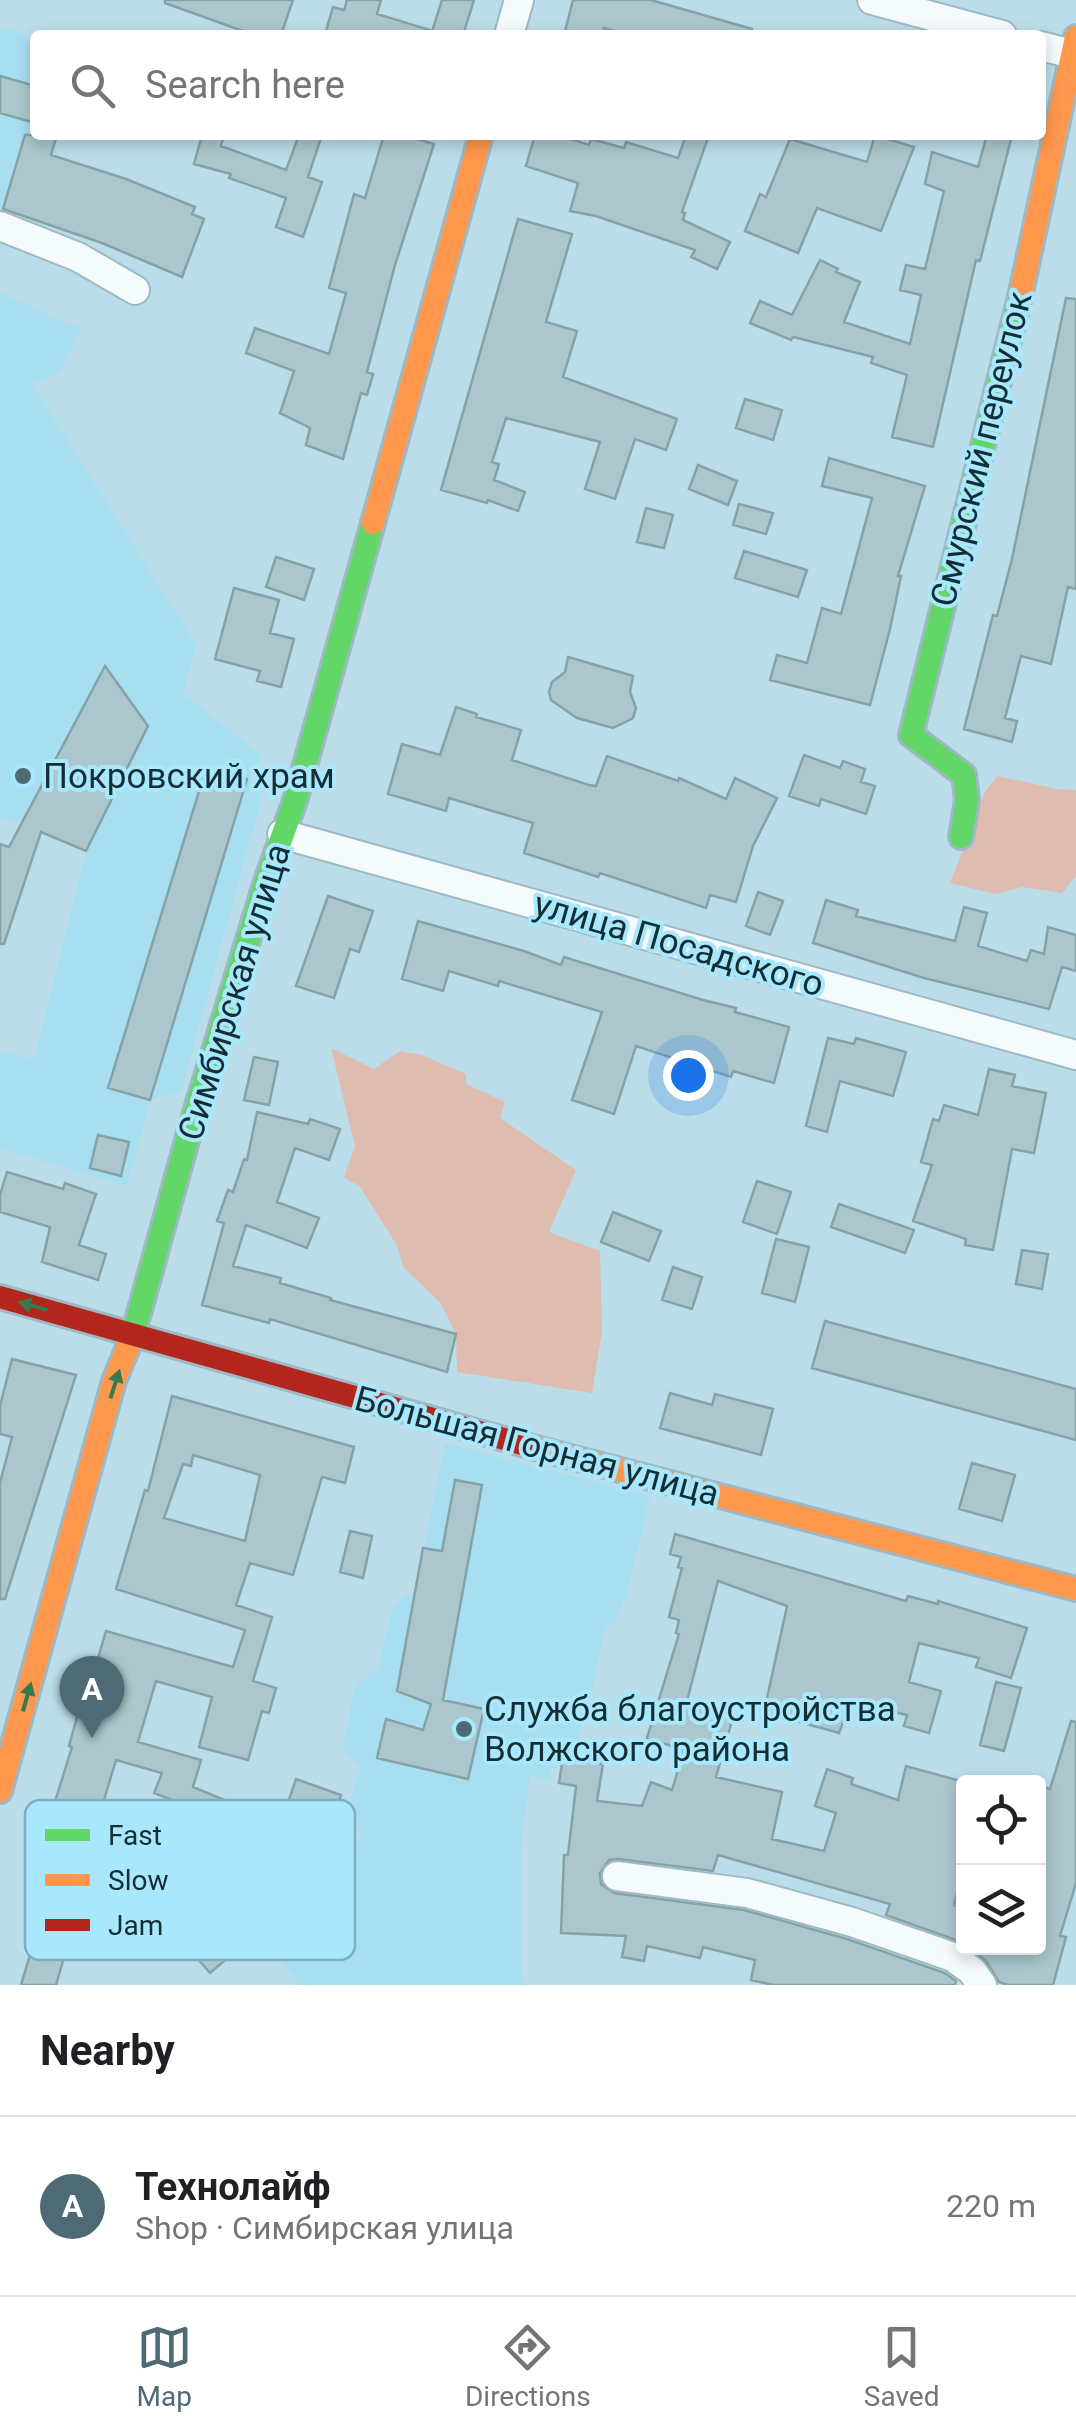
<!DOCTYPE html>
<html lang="en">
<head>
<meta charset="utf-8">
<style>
  :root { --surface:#fff; --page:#f2f2f2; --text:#202124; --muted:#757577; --line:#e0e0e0; --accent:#4e6b75 }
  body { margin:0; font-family:Roboto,sans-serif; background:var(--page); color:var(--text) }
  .controls { position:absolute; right:30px; bottom:30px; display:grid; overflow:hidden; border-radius:10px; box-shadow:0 5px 15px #0003 }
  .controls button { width:90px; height:90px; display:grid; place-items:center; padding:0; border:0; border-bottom:2px solid var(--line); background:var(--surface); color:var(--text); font:50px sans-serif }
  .you { position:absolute; left:688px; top:1075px; width:35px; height:35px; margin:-25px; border:8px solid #fff; border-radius:50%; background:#1a73e8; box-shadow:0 0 0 15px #1a73e833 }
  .badge { display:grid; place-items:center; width:65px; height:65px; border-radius:50%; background:var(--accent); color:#fff; font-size:32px; font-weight:700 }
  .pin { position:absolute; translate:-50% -82px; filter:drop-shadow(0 2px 5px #0008) }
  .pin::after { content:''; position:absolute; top:52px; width:35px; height:30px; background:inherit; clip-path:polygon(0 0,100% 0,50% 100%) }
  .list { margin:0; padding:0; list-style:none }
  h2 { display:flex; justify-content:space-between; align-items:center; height:130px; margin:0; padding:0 40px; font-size:42px }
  h2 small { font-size:32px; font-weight:400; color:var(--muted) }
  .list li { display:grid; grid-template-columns:65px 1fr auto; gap:30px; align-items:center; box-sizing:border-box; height:180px; padding:0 40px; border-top:2px solid var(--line) }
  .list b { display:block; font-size:38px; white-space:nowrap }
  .list p { margin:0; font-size:32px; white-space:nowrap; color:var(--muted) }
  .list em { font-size:32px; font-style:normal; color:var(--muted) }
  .icon { flex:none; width:55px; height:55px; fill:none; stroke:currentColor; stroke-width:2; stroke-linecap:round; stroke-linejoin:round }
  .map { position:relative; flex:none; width:1076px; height:1985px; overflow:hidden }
  .search { position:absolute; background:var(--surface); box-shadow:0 5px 15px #0003; left:30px; right:30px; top:30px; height:110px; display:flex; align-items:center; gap:25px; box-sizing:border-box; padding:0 35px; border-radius:10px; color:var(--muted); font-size:38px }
  .sheet { height:310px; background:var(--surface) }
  nav { display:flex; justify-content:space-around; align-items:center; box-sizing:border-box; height:140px; border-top:2px solid var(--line); background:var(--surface); font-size:28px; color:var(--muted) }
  nav a { display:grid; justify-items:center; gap:5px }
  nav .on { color:var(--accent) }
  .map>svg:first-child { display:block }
</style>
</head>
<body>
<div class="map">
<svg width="1076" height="1985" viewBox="0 0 1076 1985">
  <rect width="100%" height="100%" fill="#bbdde9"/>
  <path fill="#a7dff1" d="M0,26L35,39V135H58L30,227L0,217Z
    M0,292L81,329L59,373L32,384L196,644L183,693L262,756L248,779L261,787L260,804L181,1092L150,1100L127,1186L0,1148V1051L34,1059L86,851L105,667L21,824L0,817Z
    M445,1443L650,1496L626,1594L616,1623L606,1626L588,1708L571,1757L554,1755L549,1779L530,1776L521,1844V1980L526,1985H300L272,1950L337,1878L360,1838L352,1792L361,1767L343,1751L354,1689L378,1667L392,1609L405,1594L414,1597Z"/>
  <path fill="#debdb0" d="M997,776L1057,789L1076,790V876L1062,893L1022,887L995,894L950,883L985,792Z
    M331,1048L374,1069L400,1051L422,1055L466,1074V1084L505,1102L500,1118L576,1170L549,1232L600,1251L602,1331L592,1393L457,1372L456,1334L440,1302L404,1268L396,1244L360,1187L344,1177L355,1146Z"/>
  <path fill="#abc7cd" stroke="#85a2a8" stroke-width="2.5" fill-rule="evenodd" d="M165,0H293L281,35H254L165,3Z
    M347,0H381L377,14L430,30L429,35H339L326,31L333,7L344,10Z
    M442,0H474L463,35H431Z
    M573,0H651L752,29L751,35H632L604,28L602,35H564Z
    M0,76L35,86V123L0,113Z
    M25,135H57L51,155L126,179L195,207L192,214L204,219L182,277L102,243L3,209Z
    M202,135H224L221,146L286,170L299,135H322L308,177L322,182L303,237L276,227L286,198L229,178L231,174L194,164Z
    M384,135H404L434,144L395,265L367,372L373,374L367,395L361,393L343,459L306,445L310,428L280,413L294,371L246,353L255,328L329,354L346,293L329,288L354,194L365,198Z
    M535,135H558L589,145L591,139L624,148L626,142L678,158L686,135H709L682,212L685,213L683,220L730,242L717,269L691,257L695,250L596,216L570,211L578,183L526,166Z
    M875,135L914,147L881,231L817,208L798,253L745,231L760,194L766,197L790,139L867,162Z
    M987,135H1012L980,261L976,260L933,447L892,437L907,375L871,363L873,357L793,337L791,340L750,323L760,301L792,315L820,260L838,269L836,272L860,282L844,322L910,344L921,295L900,290L906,265L925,269L944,191L925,184L932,152L978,167Z
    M518,219L572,234L546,322L577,331L563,377L677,419L666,450L635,439L615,499L585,489L600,442L506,418L492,462L499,464L494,480L525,492L518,511L488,500L487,503L441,490Z
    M1066,298L1076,299V589L1068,587L1051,664L1021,656L1005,718L1017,721L1012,742L964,729L993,615L997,616L1012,559Z
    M745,399L782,410L773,440L736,428Z
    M829,458L925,486L898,576H901L890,629L870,705L770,680L777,655L807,663L822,608L841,614L872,498L822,486Z
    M698,465L737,481L728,505L689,489Z
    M739,504L773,513L766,534L733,525Z
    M646,508L673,515L664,548L637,542Z
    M744,551L807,570L798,597L735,578Z
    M276,557L314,569L304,600L266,587Z
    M234,588L279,600L270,633L294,639L281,687L257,681L260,671L215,659Z
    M568,657L633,676L630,692L636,708L633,718L613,728L577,718L551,700L549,692L552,682L565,672Z
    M105,666L148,726L86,851L41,832L4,944H0V844L9,847Z
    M456,707L477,714L476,717L521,730L512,760L589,785L596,786L607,756L678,781L679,778L726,799L735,778L777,798L753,846L736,902L710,895L706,908L600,873L598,877L524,853L533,823L449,798L446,811L388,794L402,744L440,755Z
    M804,755L840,768L843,761L865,769L861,782L875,786L866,814L821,799L819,806L789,796Z
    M221,771L247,779L150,1100L108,1088L204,775L219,779Z
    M758,892L783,901L770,935L746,926Z
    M328,896L373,911L359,952L350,949L334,998L296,986Z
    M826,900L858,910L856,916L955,941L964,907L987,913L978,946L1027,961L1031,950L1044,954L1048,927L1076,935V971L1062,967L1049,1009L924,978L813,943Z
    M418,921L524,951L561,965L564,957L703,1000L736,1008L735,1012L789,1027L774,1083L733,1071L731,1077L636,1046L614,1114L572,1100L602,1012L499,981L498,986L449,971L443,991L402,979Z
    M828,1038L854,1044L856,1038L906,1052L893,1096L840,1081L827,1132L806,1126Z
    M254,1057L278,1062L269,1105L244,1100Z
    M989,1069L1015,1075L1012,1086L1046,1093L1034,1153L1012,1149L993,1250L965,1245L966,1239L913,1221L932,1165L921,1162L933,1119L939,1121L944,1105L978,1115Z
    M257,1112L308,1124L310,1119L340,1129L329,1160L295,1148L277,1202L319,1218L307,1248L246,1225L233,1266L281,1278L280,1283L331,1298L330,1300L456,1334L447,1372L270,1319L269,1323L202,1305L224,1223L217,1221L228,1190L233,1192L244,1159L247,1160Z
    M98,1135L129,1142L121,1176L90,1168Z
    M7,1172L63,1189L65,1183L96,1194L79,1245L106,1254L98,1280L42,1262L50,1227L0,1212V1195Z
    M757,1181L791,1192L777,1234L743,1222Z
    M839,1204L914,1230L905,1253L831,1227Z
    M613,1212L661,1231L649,1261L601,1242Z
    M776,1239L809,1247L795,1302L762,1293Z
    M1022,1250L1048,1254L1042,1289L1016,1284Z
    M673,1267L702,1277L692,1309L662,1300Z
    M825,1321L1076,1389V1440L812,1368Z
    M12,1359L76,1375L5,1599H0V1483L12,1437L0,1434V1406Z
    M670,1393L712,1405L715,1394L773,1409L761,1455L660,1428Z
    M172,1396L354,1447L345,1483L322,1477L293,1575L250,1563L236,1605L272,1617L253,1681L276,1688L269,1713L262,1711L248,1760L199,1747L212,1697L156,1681L138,1742L201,1760L193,1787L258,1814L251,1831L154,1793L162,1773L116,1760L98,1820L154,1836L126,1927L74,1912L61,1953L65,1954L56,1985H21L41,1918L29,1914L54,1826L48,1824L72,1747L69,1746L87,1681L91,1682L106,1631L233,1667L245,1630L116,1589L145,1490L148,1491ZM193,1455L260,1475L245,1541L164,1518L183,1464L191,1466Z
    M972,1463L1015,1475L1002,1521L959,1509Z
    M455,1480L482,1485L443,1700L484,1709L468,1779L377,1758L386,1719L423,1730L431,1704L397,1691L423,1548L442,1551Z
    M350,1531L372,1536L363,1578L340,1572Z
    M675,1534L906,1601L908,1596L938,1604V1601L1027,1628L1011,1678L976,1667L979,1658L919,1643L909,1682L941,1691L929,1733L904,1726L907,1715L851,1702L839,1733L764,1712L787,1606L718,1581L687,1701L734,1714L716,1777L782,1792L772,1839L824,1851L836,1813L815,1806L827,1769L853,1778L851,1784L898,1800L906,1766L964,1782V1863L954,1905L964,1908V1943L886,1915L890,1904L718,1855L713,1871L618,1859L609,1860L600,1873L601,1884L614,1893L744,1910L847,1939L945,1973L956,1981L955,1985H773L751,1980L755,1960L703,1947L700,1958L647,1946L644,1961L622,1957L626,1936L561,1933L564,1855H568L576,1786L559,1783L563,1757L603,1764L597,1801L642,1806L651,1782L672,1790L684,1750L647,1738L679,1634L676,1633L679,1620L669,1617L682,1568L678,1567L681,1557L670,1554Z
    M996,1682L1021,1688L1004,1751L980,1745Z
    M1071,1721L1076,1722V1883L1060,1936L1066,1937L1053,1985H1008L999,1982L986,1961L970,1948H1038V1785L1050,1789Z
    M296,1779L341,1795L329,1830L325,1829L308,1854L275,1841Z
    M224,1924L243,1945L210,1973L192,1952Z"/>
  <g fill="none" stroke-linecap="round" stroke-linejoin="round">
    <g stroke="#9eb9c3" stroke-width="32">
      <path id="street" d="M872,0L1002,35
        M509,35L519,0
        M1041,46L1076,55
        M0,226L78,257L135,290
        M282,834L1076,1055
        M617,1876L747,1893L852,1922L953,1957L972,1971L982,1985"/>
    </g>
    <g stroke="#9eb9c3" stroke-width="28">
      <path id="fast" d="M961,837L967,800L964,775L911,735L1020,297
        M133,1335L191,1126L266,881L295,801L373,523"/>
    </g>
    <g stroke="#9eb9c3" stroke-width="28">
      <path id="slow" d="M1020,297L1076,37
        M373,523L481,135
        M536,1448L1076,1589
        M0,1791L114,1381L133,1335"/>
    </g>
    <g stroke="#9eb9c3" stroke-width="28">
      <path id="jam" d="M0,1297L536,1448"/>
    </g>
    <use href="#street" stroke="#f5fafc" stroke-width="28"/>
    <use href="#fast" stroke="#63d668" stroke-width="22"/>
    <use href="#slow" stroke="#ff974d" stroke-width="22"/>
    <use href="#jam" stroke="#b3261e" stroke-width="22"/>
  </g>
  <defs><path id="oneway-solid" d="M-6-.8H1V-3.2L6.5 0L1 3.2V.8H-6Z" transform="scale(2.5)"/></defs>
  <g fill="#387a4c">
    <use href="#oneway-solid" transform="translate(33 1306) rotate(-165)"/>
    <use href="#oneway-solid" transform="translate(115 1384) rotate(-72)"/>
    <use href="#oneway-solid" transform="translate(27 1697) rotate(-74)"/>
  </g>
  <g fill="#4e6b75" stroke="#a8e7fc" stroke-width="4">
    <circle cx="23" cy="776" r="10"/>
    <circle cx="464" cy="1729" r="10"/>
  </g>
  <g text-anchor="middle" stroke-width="8" stroke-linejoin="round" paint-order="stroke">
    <g font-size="35" fill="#142e36" stroke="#a8e7fc">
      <text transform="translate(981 449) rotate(-76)" y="12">Смурский переулок</text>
      <text transform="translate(679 944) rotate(16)" y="12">улица Посадского</text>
      <text transform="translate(234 992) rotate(-73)" y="12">Симбирская улица</text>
      <text transform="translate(537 1446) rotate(15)" y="12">Большая Горная улица</text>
    </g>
    <g font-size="35" fill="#142e36" stroke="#a8e7fc" text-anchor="start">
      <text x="43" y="788">Покровский храм</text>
      <text x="484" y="1721">Служба благоустройства<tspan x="484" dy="40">Волжского района</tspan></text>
    </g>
  </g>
  <rect x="25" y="1800" width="330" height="160" rx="15" fill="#a8e7fc" stroke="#7cb0c1" stroke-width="2.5"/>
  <rect x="45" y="1829" width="45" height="12" fill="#63d668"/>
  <rect x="45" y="1874" width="45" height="12" fill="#ff974d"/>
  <rect x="45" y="1919" width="45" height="12" fill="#b3261e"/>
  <g font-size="28" fill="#142e36">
    <text x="108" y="1845">Fast</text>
    <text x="108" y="1890">Slow</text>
    <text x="108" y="1935">Jam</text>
  </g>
</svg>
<div class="controls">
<button><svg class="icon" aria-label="locate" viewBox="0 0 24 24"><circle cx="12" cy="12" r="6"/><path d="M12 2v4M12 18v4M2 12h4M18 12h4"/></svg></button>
<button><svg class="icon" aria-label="layers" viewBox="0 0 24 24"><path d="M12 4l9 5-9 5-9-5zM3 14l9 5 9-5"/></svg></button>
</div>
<div class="you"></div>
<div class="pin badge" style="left:92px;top:1738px">A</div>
<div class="search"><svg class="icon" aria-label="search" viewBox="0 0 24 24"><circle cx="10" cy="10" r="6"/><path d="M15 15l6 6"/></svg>Search here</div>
</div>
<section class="sheet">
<h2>Nearby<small></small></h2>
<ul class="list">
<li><span class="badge">A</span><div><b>Технолайф</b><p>Shop · Симбирская улица</p></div><em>220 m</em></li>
</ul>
</section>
<nav>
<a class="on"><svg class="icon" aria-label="map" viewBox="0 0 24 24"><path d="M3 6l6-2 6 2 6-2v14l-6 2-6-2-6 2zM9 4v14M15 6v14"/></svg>Map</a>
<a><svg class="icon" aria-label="directions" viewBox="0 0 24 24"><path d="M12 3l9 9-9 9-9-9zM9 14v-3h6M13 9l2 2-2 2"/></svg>Directions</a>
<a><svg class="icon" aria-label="saved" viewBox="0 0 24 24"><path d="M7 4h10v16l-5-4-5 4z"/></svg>Saved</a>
</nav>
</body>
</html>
